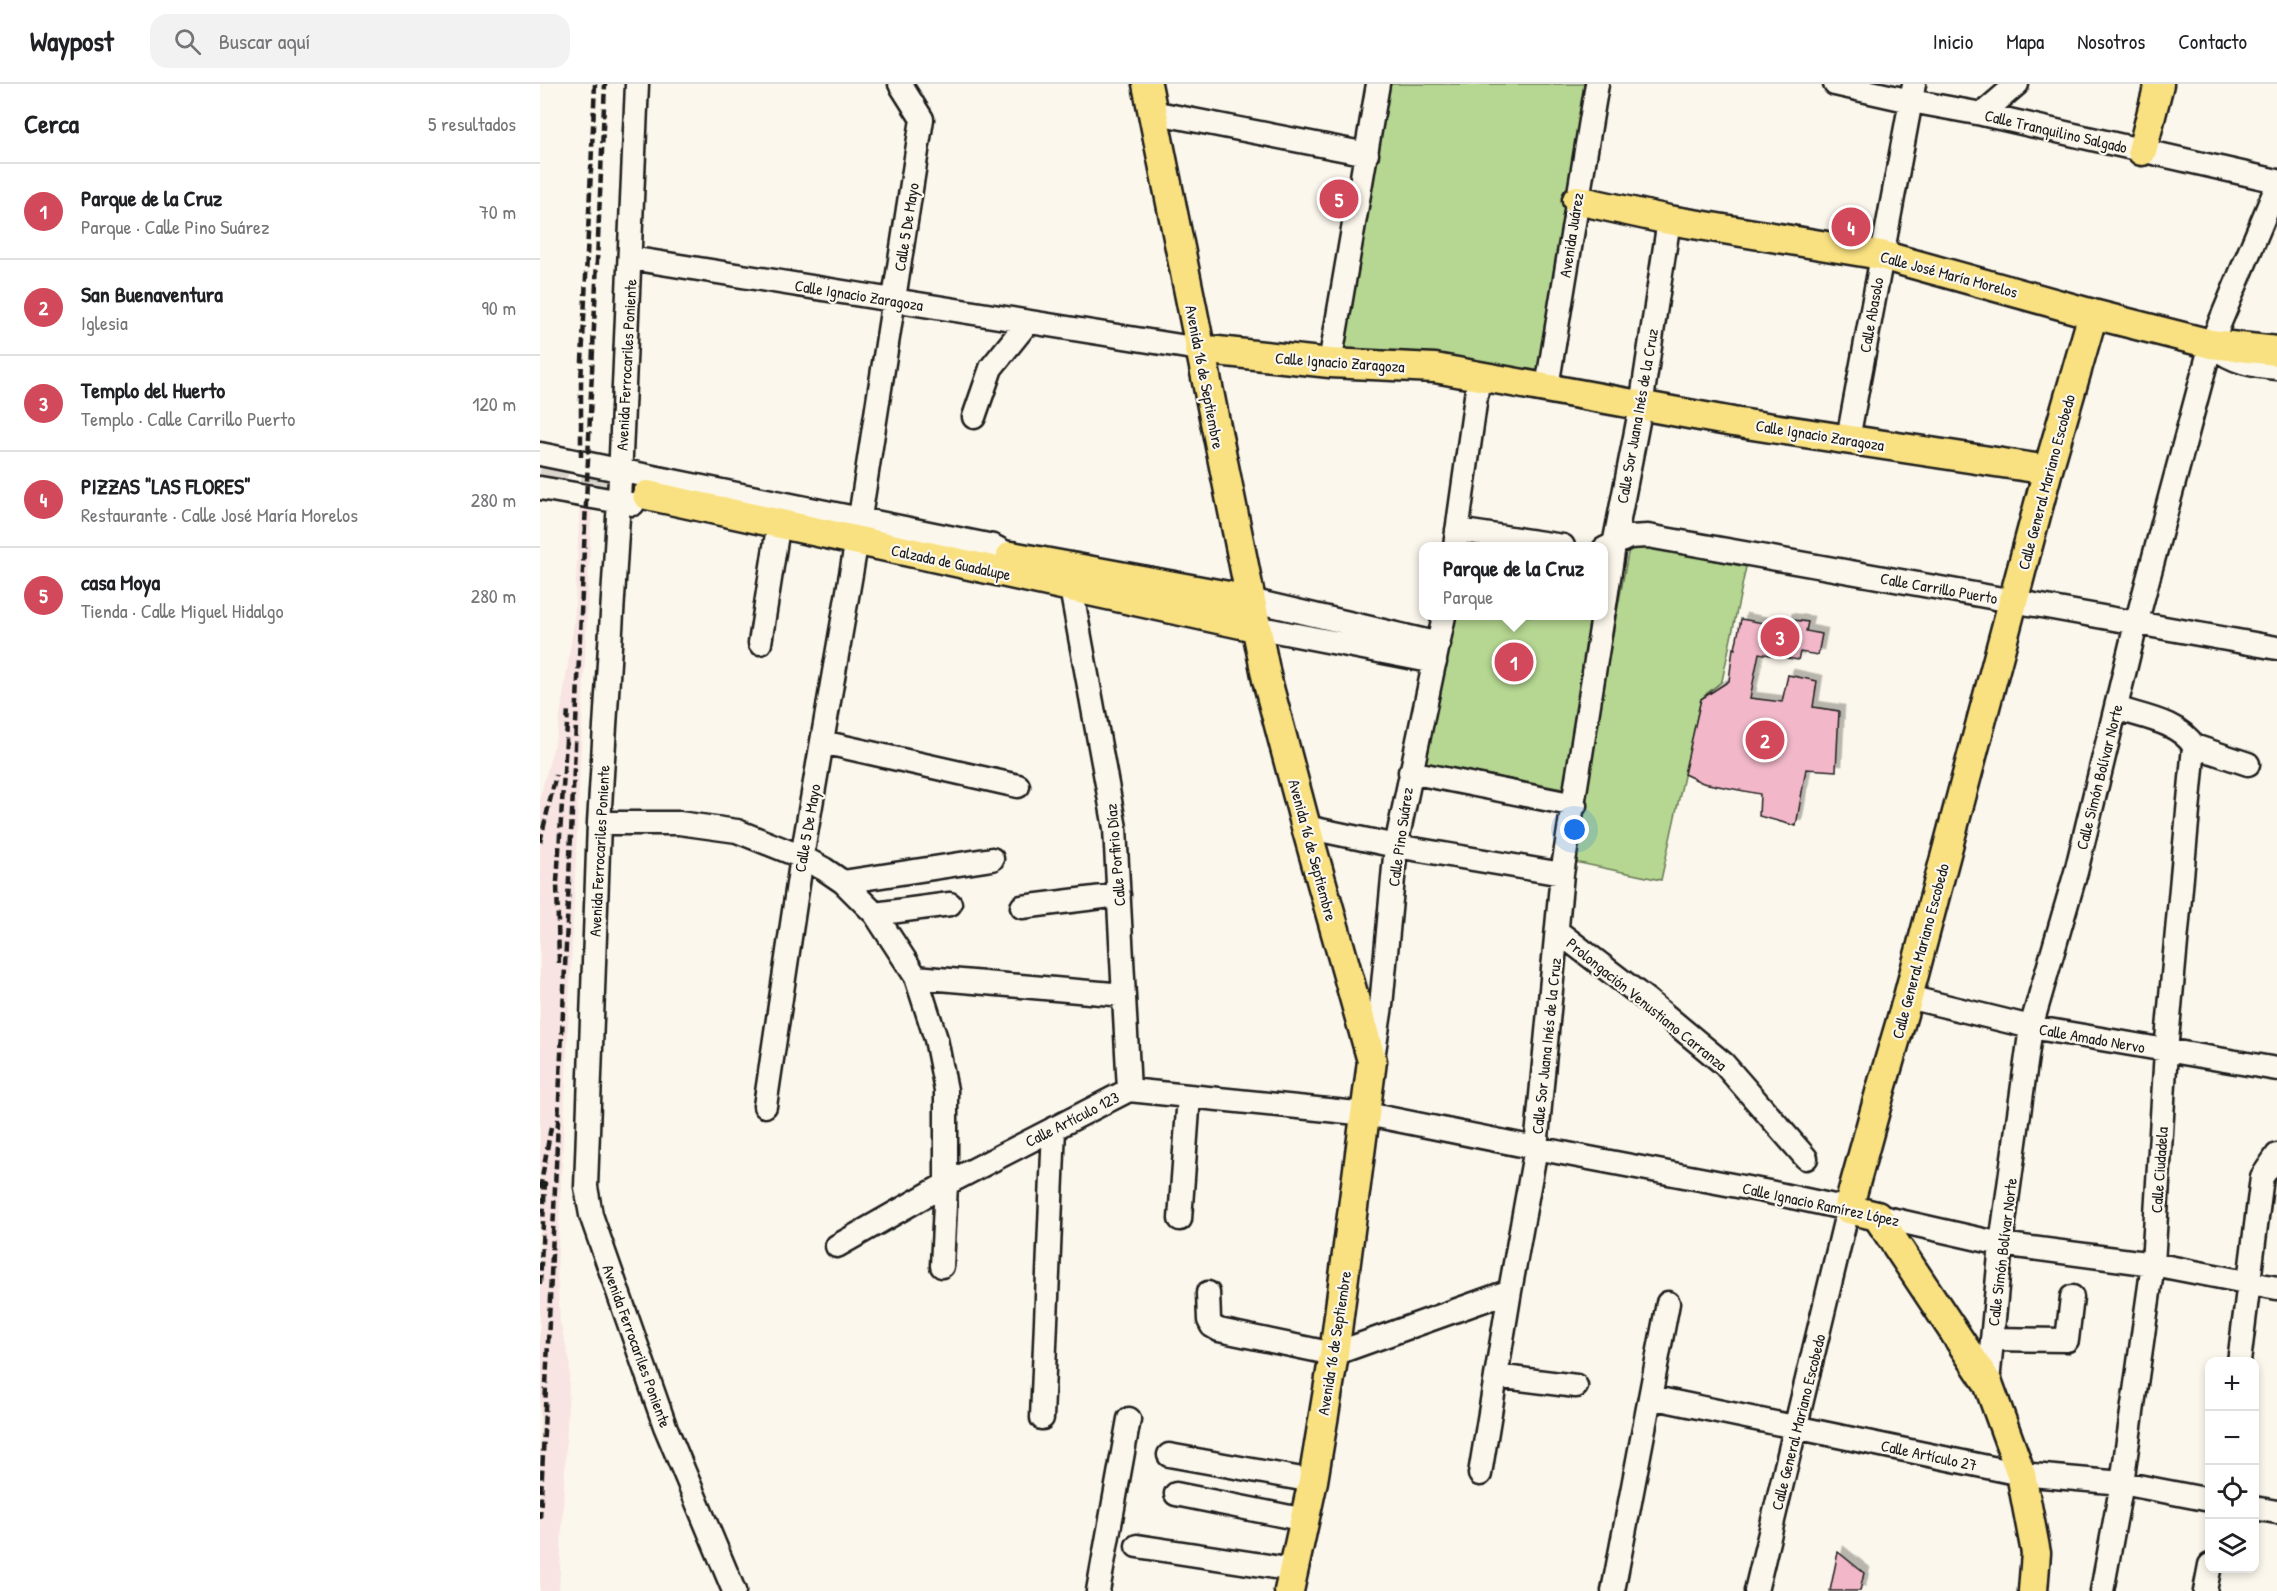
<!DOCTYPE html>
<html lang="es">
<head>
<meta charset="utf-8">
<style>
  :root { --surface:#fff; --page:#f2f2f2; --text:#202124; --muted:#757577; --line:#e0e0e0; --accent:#d1495b }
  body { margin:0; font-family:"Patrick Hand",sans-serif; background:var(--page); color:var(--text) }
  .controls { position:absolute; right:18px; bottom:18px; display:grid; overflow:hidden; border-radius:12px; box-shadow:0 3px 9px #0003 }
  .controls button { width:54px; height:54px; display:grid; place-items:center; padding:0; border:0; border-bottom:2px solid var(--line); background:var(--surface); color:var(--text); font:30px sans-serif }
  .you { position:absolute; left:1035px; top:746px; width:21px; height:21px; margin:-15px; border:4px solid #fff; border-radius:50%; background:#1a73e8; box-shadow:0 0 0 9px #1a73e833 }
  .badge { display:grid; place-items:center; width:39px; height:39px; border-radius:50%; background:var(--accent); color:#fff; font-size:20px; font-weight:700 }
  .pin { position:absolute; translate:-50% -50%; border:3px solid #fff; box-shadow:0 2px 6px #0006 }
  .popup { position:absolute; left:879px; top:458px; width:189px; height:78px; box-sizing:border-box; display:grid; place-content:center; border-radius:12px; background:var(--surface); filter:drop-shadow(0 2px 4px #0005); font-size:20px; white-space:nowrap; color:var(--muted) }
  .popup b { font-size:22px; color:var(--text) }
  .popup::after { content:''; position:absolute; left:50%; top:100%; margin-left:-12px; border:12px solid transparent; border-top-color:var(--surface) }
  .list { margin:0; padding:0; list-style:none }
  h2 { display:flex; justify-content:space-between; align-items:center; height:78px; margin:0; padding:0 24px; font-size:26px }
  h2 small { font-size:20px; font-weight:400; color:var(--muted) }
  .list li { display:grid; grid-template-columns:39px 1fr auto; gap:18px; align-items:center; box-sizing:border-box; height:96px; padding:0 24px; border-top:2px solid var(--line) }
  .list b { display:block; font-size:22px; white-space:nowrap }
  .list p { margin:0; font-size:20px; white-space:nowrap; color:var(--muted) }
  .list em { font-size:20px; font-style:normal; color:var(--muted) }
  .icon { flex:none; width:33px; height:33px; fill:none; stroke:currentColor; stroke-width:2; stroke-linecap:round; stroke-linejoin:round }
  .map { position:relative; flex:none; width:1737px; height:1507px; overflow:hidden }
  header { display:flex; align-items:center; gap:36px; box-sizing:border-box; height:84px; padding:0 30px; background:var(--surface); border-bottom:2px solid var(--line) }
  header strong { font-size:28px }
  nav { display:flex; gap:33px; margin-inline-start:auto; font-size:21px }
  .search { width:420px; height:54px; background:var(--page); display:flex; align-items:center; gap:15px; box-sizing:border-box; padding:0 21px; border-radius:18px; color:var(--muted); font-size:22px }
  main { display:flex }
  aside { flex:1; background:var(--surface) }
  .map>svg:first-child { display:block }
</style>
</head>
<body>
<header>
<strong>Waypost</strong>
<div class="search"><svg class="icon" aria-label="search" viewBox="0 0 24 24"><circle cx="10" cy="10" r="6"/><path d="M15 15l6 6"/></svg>Buscar aquí</div>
<nav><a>Inicio</a><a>Mapa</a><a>Nosotros</a><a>Contacto</a></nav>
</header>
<main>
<aside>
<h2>Cerca<small>5 resultados</small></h2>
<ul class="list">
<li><span class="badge">1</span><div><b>Parque de la Cruz</b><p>Parque · Calle Pino Suárez</p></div><em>70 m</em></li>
<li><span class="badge">2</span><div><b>San Buenaventura</b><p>Iglesia</p></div><em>90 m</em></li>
<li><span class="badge">3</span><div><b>Templo del Huerto</b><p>Templo · Calle Carrillo Puerto</p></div><em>120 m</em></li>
<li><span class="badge">4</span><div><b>PIZZAS &quot;LAS FLORES&quot;</b><p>Restaurante · Calle José María Morelos</p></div><em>280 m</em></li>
<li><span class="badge">5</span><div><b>casa Moya</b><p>Tienda · Calle Miguel Hidalgo</p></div><em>280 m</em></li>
</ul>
</aside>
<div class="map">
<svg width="1737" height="1507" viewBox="0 0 1737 1507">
  <defs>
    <filter id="shadow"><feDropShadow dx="5.5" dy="-5.5" stdDeviation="0" flood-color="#0004"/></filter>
  </defs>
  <rect width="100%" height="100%" fill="#fbf7ec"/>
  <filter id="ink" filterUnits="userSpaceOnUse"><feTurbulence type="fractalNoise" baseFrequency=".0167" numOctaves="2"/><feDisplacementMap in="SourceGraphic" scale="12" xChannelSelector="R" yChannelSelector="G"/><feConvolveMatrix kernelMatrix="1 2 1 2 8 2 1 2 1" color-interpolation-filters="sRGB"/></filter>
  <g filter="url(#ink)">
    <path fill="#f8e4e2" d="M40,417L52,418L17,1187L20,1239L30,1278L19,1507H0V713L18,646L34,539Z"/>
    <path fill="#b5d791" stroke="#687a56" stroke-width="1.5" d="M838,0H1057L1007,303L790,279Z
      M1090,459L1206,483L1182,597L1161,615L1121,796L1030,777Z
      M910,532H1053L1023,705L885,679Z"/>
    <path fill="#f2b8ca" stroke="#1c1c1c" stroke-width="1.5" filter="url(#shadow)" d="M1201,535L1245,543L1247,535L1268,538L1266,547L1282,550L1278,571L1260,568L1258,576L1219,569L1210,614L1242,618L1248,591L1277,597L1273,623L1299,627L1296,687L1266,685L1256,742L1219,732L1220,710L1163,699L1144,690L1161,615L1189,597L1193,564L1195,565Z
      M1298,1468L1324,1489L1320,1507H1290Z"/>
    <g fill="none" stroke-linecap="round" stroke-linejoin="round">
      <path stroke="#dad6cd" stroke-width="28" stroke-dasharray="28 14" stroke-linecap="butt" d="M0,387L107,411"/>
      <g stroke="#1c1c1c" stroke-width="27">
        <path id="minor" d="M97,0L79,417L59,739L46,1103L51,1131L125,1342L194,1507
          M1295,0L1371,17L1442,30L1737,97
          M612,28L827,70
          M1442,30L1477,0
          M90,174L659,265
          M1674,263C1693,278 1713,282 1737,284
          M790,279L838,0
          M1007,303L1057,0
          M434,333L451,284L488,238
          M1308,355L1374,0
          M0,370L453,462L470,471
          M0,404L93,420
          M320,433L382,35L360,0
          M917,446L1023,462
          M915,462L939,291
          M1064,465L1089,453L1108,452L1737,564
          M531,504L575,744L589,1006
          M710,516L899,560
          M1064,527L1074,461L1101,322L1129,136
          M715,543L895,578
          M220,559L237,450
          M282,658L478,702
          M1654,662L1708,680
          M870,688L1035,721
          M59,739H139L197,747L262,773L284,785L303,798L335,830L376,893L396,955L406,1006V1100L402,1182
          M766,743L856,762L1022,790
          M303,798L452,775
          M482,823L579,811
          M335,830L410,820
          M1017,847L1107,916L1184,980L1266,1074
          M376,893L584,911
          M1368,913L1491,943L1737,985
          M833,974L841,922L856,762L904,532
          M225,1022L262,773L315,467
          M1337,1132L1461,1160L1613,1180L1737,1204
          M640,1135L649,1012
          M297,1162L406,1100L589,1006L827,1030L996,1064L1229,1108L1308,1125L1216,1507
          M668,1209L669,1236L672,1242L679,1246L794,1270L970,1207
          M1452,1255L1527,1256L1532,1213
          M1699,1278L1722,1093L1737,1071
          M956,1292L1036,1302
          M1448,1299L1461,1160L1491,943L1536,788L1596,540L1671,260L1737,102
          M1110,1313L1481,1390L1582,1399L1670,1416
          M502,1334L514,1044
          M629,1371L773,1397
          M940,1390L970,1207L996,1064L1022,790L1063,532
          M636,1410L765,1436
          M1714,1424L1737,1428
          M597,1462L754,1486
          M558,1507L589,1335
          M1073,1507L1128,1219
          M1562,1507L1582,1399L1613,1180L1626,967L1654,662C1638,637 1602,633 1576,624
          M1665,1507L1670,1481"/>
      </g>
      <g stroke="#1c1c1c" stroke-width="33">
        <path id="major" d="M607,0L727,596L766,743L832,977L794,1270L773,1397L749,1507
          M1602,67L1619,0
          M1037,116L1129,136L1341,171L1553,230L1671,260L1737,267
          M659,265L790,279L895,284L1193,338L1508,386
          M107,411L715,543
          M471,472L710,516
          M1493,1507L1496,1469L1481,1390L1448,1299L1337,1132L1308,1125L1341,1005L1368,913L1508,386L1553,230"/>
      </g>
      <use href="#minor" stroke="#fbf7ec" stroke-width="22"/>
      <use href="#major" stroke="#f9e181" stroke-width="28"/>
      <path stroke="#1c1c1c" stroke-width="4.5" stroke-dasharray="9 4.5" stroke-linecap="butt" d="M41,373V299L55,0
        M0,758L16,691
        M19,879L17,798L28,625
        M0,1105L11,1043
        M0,1200L5,1098
        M0,1435L65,0"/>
    </g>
  </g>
  <g text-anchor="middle" stroke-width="4.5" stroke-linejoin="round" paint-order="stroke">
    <g font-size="16" fill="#1c1c1c" stroke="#fbf7ec">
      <text transform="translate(1516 47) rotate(13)" y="6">Calle Tranquilino Salgado</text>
      <text transform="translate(366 143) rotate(-81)" y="6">Calle 5 De Mayo</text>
      <text transform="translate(1031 151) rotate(-81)" y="6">Avenida Juárez</text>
      <text transform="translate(1409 190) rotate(15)" y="6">Calle José María Morelos</text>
      <text transform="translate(319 211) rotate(9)" y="6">Calle Ignacio Zaragoza</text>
      <text transform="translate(1331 231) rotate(-80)" y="6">Calle Abasolo</text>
      <text transform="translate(800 278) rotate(4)" y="6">Calle Ignacio Zaragoza</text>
      <text transform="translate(86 281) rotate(-87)" y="6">Avenida Ferrocariles Poniente</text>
      <text transform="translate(665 293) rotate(79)" y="6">Avenida 16 de Septiembre</text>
      <text transform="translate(1097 332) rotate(-80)" y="6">Calle Sor Juana Inés de la Cruz</text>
      <text transform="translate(1280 351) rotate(9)" y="6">Calle Ignacio Zaragoza</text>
      <text transform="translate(1506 398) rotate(-75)" y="6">Calle General Mariano Escobedo</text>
      <text transform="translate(411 478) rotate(12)" y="6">Calzada de Guadalupe</text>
      <text transform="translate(1399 504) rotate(10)" y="6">Calle Carrillo Puerto</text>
      <text transform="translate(1559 693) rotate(-76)" y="6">Calle Simón Bolívar Norte</text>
      <text transform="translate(267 744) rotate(-80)" y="6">Calle 5 De Mayo</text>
      <text transform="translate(860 753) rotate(-82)" y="6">Calle Pino Suárez</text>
      <text transform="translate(773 766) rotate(75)" y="6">Avenida 16 de Septiembre</text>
      <text transform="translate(59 767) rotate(-87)" y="6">Avenida Ferrocariles Poniente</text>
      <text transform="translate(575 771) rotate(-95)" y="6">Calle Porfirio Díaz</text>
      <text transform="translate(1380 867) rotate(-75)" y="6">Calle General Mariano Escobedo</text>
      <text transform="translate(1107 920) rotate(39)" y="6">Prolongación Venustiano Carranza</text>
      <text transform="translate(1552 954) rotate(10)" y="6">Calle Amado Nervo</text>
      <text transform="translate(1006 962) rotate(-84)" y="6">Calle Sor Juana Inés de la Cruz</text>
      <text transform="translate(532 1035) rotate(-27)" y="6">Calle Artículo 123</text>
      <text transform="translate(1619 1086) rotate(-86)" y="6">Calle Ciudadela</text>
      <text transform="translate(1281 1120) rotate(12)" y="6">Calle Ignacio Ramírez López</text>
      <text transform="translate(1462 1168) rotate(-83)" y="6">Calle Simón Bolívar Norte</text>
      <text transform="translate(794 1259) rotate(-81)" y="6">Avenida 16 de Septiembre</text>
      <text transform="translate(97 1262) rotate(70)" y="6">Avenida Ferrocariles Poniente</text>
      <text transform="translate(1258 1338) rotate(-76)" y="6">Calle General Mariano Escobedo</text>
      <text transform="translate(1389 1371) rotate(12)" y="6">Calle Artículo 27</text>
    </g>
  </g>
</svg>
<div class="controls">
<button>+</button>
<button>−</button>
<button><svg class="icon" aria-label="locate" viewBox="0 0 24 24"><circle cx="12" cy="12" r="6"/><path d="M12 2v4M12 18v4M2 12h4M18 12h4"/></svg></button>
<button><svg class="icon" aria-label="layers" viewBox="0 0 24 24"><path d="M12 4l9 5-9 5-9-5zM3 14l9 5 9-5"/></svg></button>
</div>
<div class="you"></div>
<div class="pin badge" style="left:974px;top:578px">1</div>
<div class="popup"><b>Parque de la Cruz</b>Parque</div>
<div class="pin badge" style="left:1225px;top:656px">2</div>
<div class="pin badge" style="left:1240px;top:553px">3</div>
<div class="pin badge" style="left:1311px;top:143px">4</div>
<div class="pin badge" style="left:799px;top:115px">5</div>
</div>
</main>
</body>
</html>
